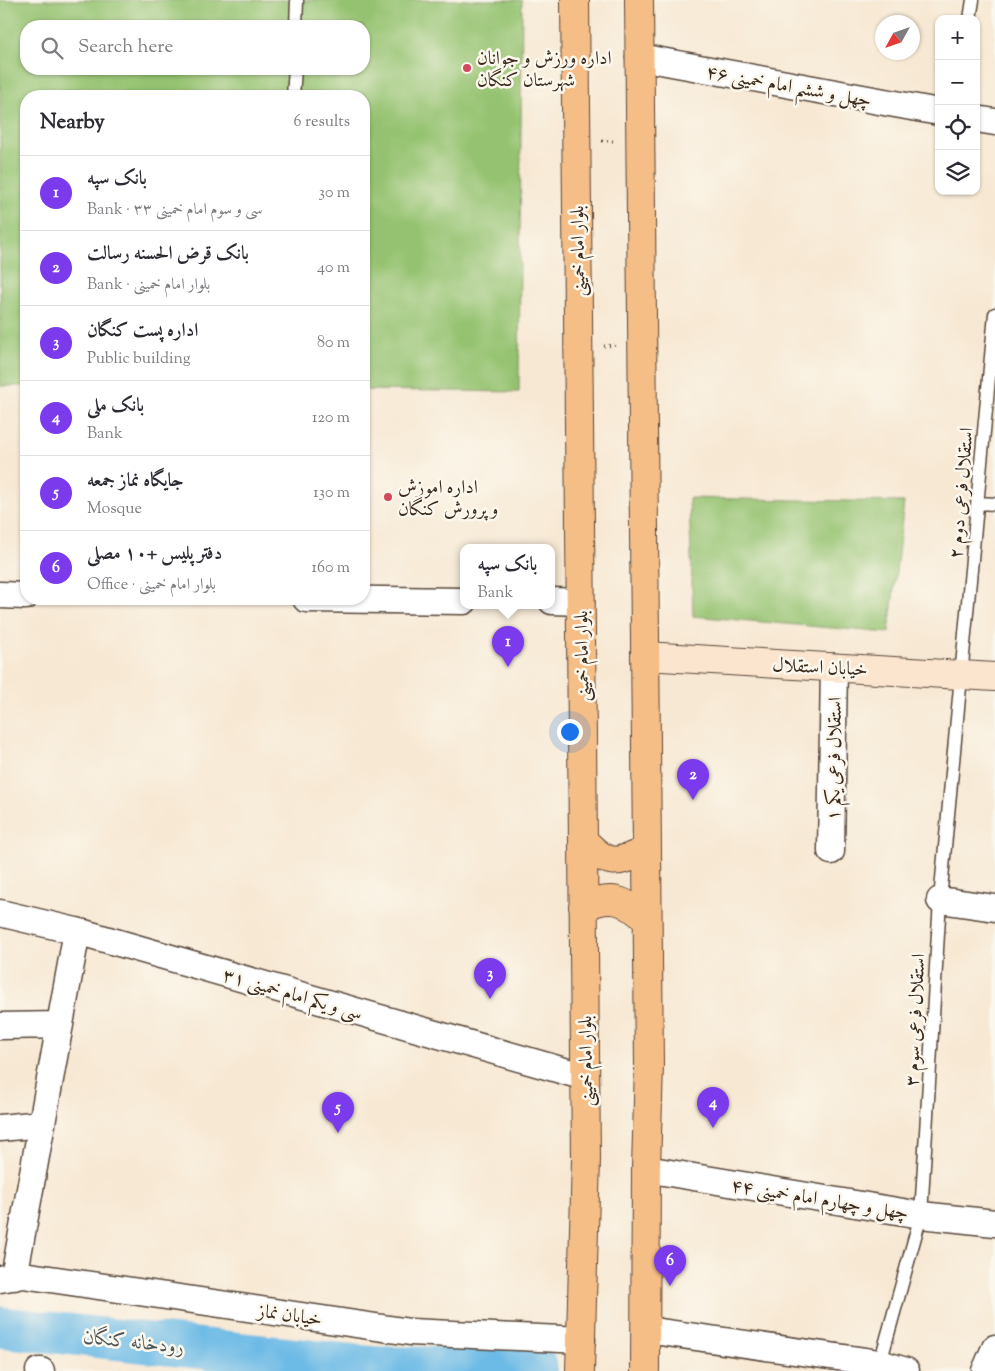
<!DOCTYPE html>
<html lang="en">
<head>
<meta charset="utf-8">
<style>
  :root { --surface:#fff; --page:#f7f7f7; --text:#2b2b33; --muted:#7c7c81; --line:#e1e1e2; --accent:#7c3aed }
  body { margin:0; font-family:"Sorts Mill Goudy",Amiri,serif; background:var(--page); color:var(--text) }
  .controls { position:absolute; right:15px; top:15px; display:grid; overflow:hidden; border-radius:10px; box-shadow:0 1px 4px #0004 }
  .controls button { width:45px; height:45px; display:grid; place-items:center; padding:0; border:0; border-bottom:1px solid var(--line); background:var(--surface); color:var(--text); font:25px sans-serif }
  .compass { position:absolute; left:875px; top:15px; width:45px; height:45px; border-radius:50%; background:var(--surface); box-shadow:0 1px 4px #0004; rotate:230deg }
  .you { position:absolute; left:569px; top:731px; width:18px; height:18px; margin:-12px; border:4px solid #fff; border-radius:50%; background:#1a73e8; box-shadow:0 0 0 8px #1a73e833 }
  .badge { display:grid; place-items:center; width:32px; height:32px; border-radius:50%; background:var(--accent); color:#fff; font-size:16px; font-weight:700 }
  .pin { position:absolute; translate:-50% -41px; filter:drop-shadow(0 1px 2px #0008) }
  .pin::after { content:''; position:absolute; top:26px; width:18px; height:15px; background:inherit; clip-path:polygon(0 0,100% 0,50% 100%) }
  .popup { position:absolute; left:460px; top:544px; width:95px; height:65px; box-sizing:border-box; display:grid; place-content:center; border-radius:10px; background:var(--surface); filter:drop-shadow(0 1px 4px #0005); font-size:16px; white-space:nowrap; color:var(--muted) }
  .popup b { font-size:19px; color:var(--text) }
  .popup::after { content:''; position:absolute; left:50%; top:100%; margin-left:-10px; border:10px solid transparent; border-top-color:var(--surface) }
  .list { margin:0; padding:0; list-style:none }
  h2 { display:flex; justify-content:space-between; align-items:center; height:65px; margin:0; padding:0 20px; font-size:21px }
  h2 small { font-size:16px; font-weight:400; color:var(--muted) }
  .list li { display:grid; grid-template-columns:32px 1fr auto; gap:15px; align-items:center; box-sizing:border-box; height:75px; padding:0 20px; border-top:1px solid var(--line) }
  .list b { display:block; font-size:19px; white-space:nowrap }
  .list p { margin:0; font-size:16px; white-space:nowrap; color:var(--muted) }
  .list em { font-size:16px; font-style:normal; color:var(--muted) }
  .icon { flex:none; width:28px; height:28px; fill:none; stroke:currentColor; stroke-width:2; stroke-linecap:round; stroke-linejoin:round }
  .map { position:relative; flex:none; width:995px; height:1371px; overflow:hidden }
  .search { position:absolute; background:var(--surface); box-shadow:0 1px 4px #0004; left:20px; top:20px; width:350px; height:55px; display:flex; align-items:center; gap:12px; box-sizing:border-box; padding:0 18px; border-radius:20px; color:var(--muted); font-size:19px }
  .panel { position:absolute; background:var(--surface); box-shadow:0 1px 4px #0004; left:20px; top:90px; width:350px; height:515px; border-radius:20px }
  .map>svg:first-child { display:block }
</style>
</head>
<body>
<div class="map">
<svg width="995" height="1371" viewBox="0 0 995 1371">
  <rect width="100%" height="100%" fill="#fbf7ec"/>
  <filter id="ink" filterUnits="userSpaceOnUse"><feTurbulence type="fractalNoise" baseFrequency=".02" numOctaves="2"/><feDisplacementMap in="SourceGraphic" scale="10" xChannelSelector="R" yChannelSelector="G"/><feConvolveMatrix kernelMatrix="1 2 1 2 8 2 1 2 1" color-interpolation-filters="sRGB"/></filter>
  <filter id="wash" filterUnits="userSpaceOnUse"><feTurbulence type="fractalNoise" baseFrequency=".0096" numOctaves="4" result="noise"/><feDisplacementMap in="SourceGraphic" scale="20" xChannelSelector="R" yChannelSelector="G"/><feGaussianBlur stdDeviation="1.12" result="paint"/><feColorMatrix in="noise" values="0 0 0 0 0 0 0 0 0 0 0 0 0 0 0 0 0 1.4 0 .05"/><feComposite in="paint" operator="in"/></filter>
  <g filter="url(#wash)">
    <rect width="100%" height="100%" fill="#f7e8d3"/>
    <path fill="#94c270" stroke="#687647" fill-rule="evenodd" d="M0,0H522L519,392L364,390V96H26V386H0ZM26,26H364V69H26Z
      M689,498L904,502L889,633L693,616Z"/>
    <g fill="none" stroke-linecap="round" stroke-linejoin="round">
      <path stroke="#6cbae6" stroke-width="41" d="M0,1327L375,1367H537"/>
    </g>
  </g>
  <g filter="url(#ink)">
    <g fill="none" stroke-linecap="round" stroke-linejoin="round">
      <g stroke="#574639" stroke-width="15">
        <path id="lane" d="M970,19L973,0
          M296,26L297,0
          M293,96L295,69
          M978,503L995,504
          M880,1363L921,1215L940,900L995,314"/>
      </g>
      <g stroke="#574639" stroke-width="29">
        <path id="street" d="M639,57L939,112
          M976,119L995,122
          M0,595L26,596
          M306,599L464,601
          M552,601L581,602
          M831,851L834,667
          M940,900L995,908
          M0,913L84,933L585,1077
          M0,1026L60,1025
          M0,1128L42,1124
          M646,1169L921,1215L995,1223
          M14,1277L77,931
          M0,1279L23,1275L410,1332L582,1340
          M646,1330L880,1363L906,1371
          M39,1371H41
          M985,1371L995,1348"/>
      </g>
      <g stroke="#574639" stroke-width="30">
        <path id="secondary" d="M645,656L995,677"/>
      </g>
      <g stroke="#574639" stroke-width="30">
        <path id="primary" d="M575,0L586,1159L580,1371
          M639,0L649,1065L646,1169L645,1371
          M583,840C608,866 614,865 647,850
          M583,907C611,894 625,899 647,920"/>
      </g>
      <path stroke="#574639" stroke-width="3" stroke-dasharray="1 4" stroke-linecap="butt" d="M602,141H616
        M604,346L618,345"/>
      <use href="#lane" stroke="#fff" stroke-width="12"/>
      <use href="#street" stroke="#fff" stroke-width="26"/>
      <use href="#secondary" stroke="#fbe5cf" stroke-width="28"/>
      <use href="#primary" stroke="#f6be87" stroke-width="28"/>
    </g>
  </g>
  <g fill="#d1495b" stroke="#fbf7ec" stroke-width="2">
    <circle cx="467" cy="68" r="5"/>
    <circle cx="388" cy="497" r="5"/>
  </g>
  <g text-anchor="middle" stroke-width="5" stroke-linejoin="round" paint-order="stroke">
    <g font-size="19" fill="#3b2a1e" stroke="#fbf7ec" text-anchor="start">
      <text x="477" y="64">اداره ورزش و جوانان<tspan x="477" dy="22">شهرستان کنگان</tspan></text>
      <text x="398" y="493">اداره اموزش<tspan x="398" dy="22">و پرورش کنگان</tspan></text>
    </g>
    <g font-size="19" fill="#3b2a1e" stroke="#fbf7ec">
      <text transform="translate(789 85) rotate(10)" y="7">چهل و ششم امام خمینی ۴۶</text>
      <text transform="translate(577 251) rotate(-91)" y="7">بلوار امام خمینی</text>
      <text transform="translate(960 493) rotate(-85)" y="7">استقلال فرعی دوم ۲</text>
      <text transform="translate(581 656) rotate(-91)" y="7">بلوار امام خمینی</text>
      <text transform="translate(820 666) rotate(3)" y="7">خیابان استقلال</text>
      <text transform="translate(833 759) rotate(-89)" y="7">استقلال فرعی یکم ۱</text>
      <text transform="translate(293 993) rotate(16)" y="7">سی و یکم امام خمینی ۳۱</text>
      <text transform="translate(914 1020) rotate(-87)" y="7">استقلال فرعی سوم ۳</text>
      <text transform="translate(585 1061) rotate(-91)" y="7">بلوار امام خمینی</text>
      <text transform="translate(820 1198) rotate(9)" y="7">چهل و چهارم امام خمینی ۴۴</text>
      <text transform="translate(290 1314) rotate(8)" y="7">خیابان نماز</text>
    </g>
    <g font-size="20" font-style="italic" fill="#4a555a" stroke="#fbf7ec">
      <text transform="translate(134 1341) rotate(6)" y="7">رودخانه کنگان</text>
    </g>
  </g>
</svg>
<div class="controls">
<button>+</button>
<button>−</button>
<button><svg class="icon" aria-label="locate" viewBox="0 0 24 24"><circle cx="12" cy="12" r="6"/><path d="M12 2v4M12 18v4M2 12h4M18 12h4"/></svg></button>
<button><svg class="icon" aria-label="layers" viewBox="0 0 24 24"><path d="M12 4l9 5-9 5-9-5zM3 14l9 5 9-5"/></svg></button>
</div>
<svg class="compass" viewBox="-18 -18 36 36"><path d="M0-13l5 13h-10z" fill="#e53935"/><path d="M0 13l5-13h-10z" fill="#7c7c81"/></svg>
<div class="you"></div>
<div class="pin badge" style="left:508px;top:667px">1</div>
<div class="popup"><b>بانک سپه</b>Bank</div>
<div class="pin badge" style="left:693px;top:800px">2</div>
<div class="pin badge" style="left:490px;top:999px">3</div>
<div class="pin badge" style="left:713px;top:1128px">4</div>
<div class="pin badge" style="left:338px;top:1133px">5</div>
<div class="pin badge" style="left:670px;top:1286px">6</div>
<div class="search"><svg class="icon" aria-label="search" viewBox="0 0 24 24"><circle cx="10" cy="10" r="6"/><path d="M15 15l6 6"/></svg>Search here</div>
<section class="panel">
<h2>Nearby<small>6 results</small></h2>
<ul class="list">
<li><span class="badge">1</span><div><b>بانک سپه</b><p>Bank · سی و سوم امام خمینی ۳۳</p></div><em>30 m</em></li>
<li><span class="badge">2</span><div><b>بانک قرض الحسنه رسالت</b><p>Bank · بلوار امام خمینی</p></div><em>40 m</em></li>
<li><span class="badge">3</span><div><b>اداره پست کنگان</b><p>Public building</p></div><em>80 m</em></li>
<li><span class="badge">4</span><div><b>بانک ملی</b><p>Bank</p></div><em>120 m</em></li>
<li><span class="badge">5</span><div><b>جایگاه نماز جمعه</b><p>Mosque</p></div><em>130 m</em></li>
<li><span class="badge">6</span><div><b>دفتر پلیس +۱۰ مصلی</b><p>Office · بلوار امام خمینی</p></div><em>160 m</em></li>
</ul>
</section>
</div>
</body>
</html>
